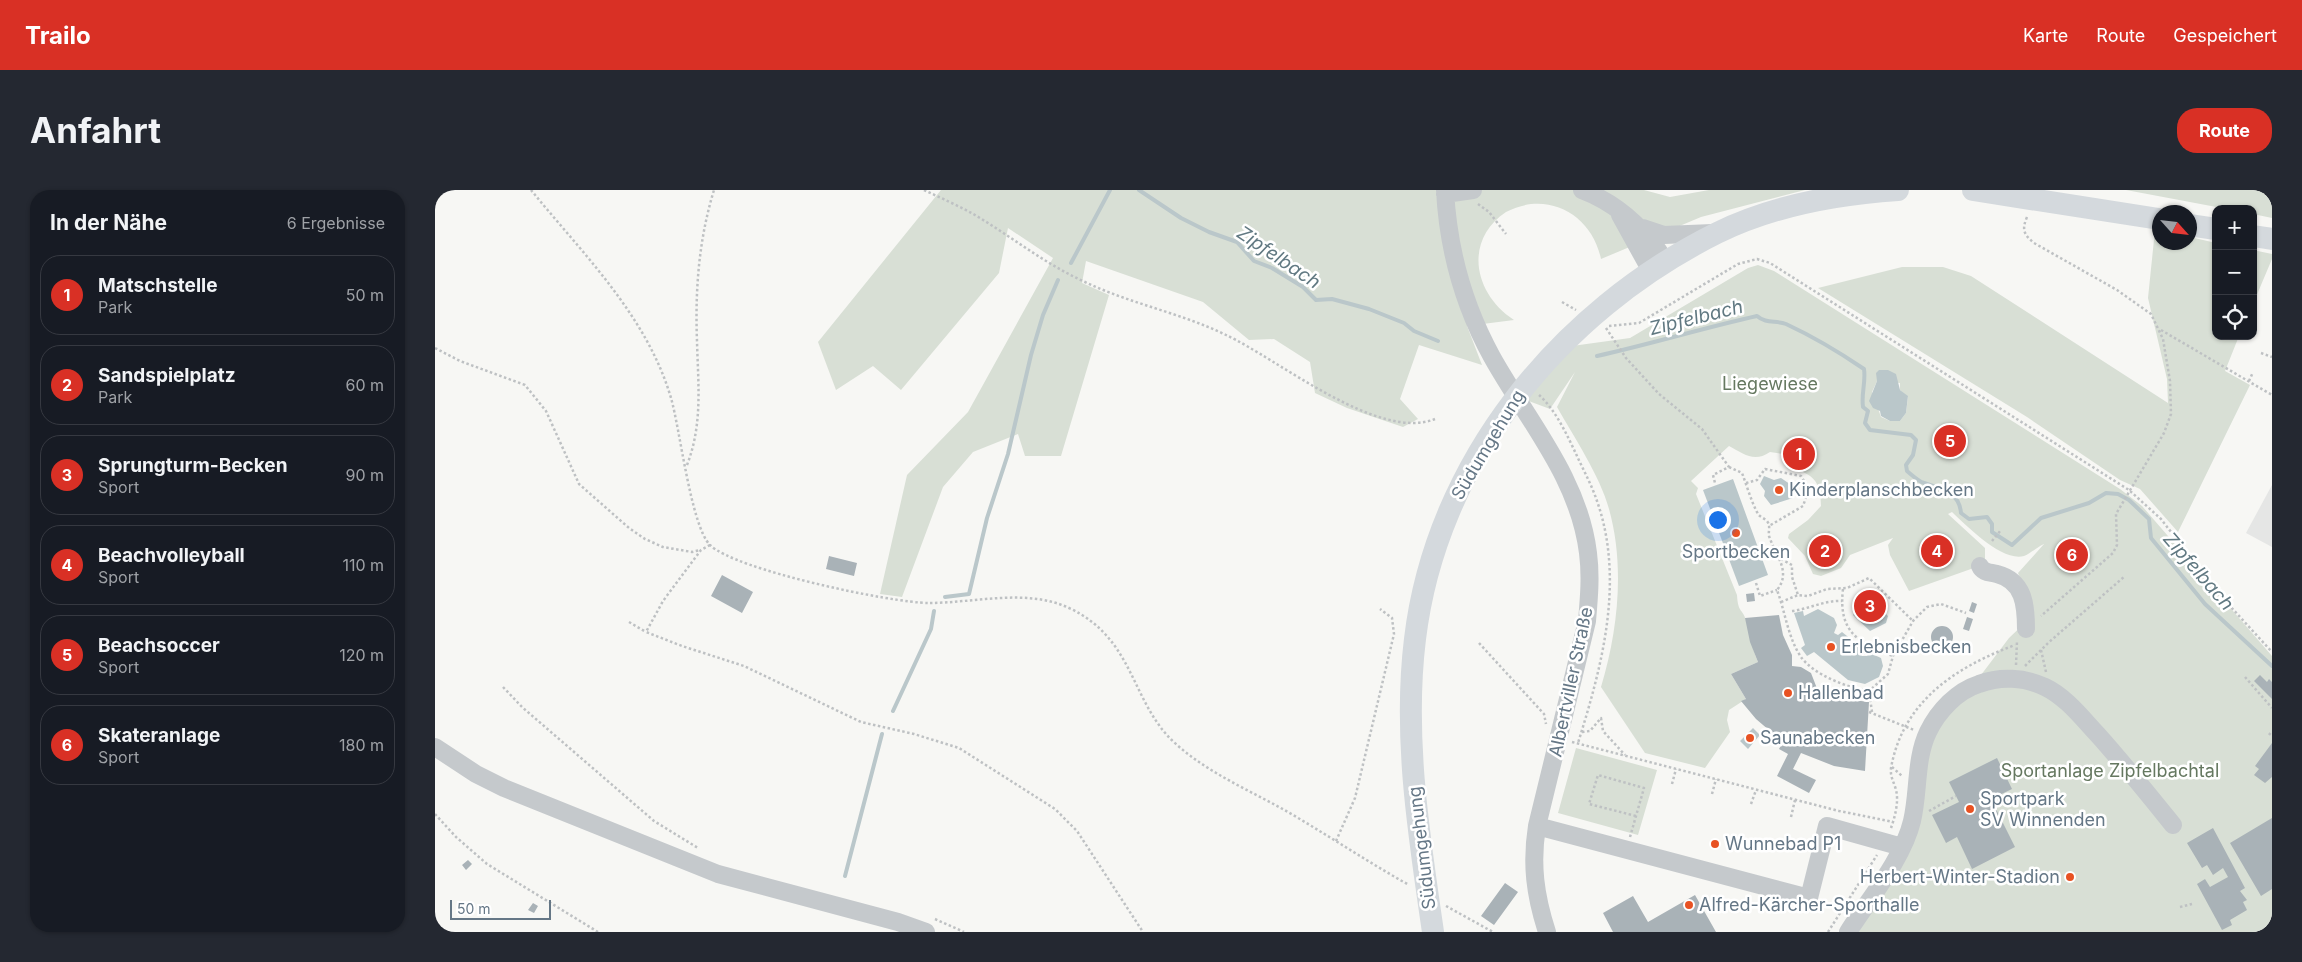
<!DOCTYPE html>
<html lang="de">
<head>
<meta charset="utf-8">
<style>
  :root { --surface:#171b24; --page:#242831; --text:#f1f3f6; --muted:#9ea1a6; --line:#363941; --accent:#d93025 }
  body { margin:0; font-family:Inter,sans-serif; background:var(--page); color:var(--text) }
  .controls { position:absolute; right:15px; top:15px; display:grid; overflow:hidden; border-radius:10px; box-shadow:0 1px 4px #0004 }
  .controls button { width:45px; height:45px; display:grid; place-items:center; padding:0; border:0; border-bottom:1px solid var(--line); background:var(--surface); color:var(--text); font:25px sans-serif }
  .compass { position:absolute; left:1717px; top:15px; width:45px; height:45px; border-radius:50%; background:var(--surface); box-shadow:0 1px 4px #0004; rotate:117deg }
  .scale { position:absolute; left:15px; bottom:12px; width:101px; box-sizing:border-box; padding-left:5px; border:2px solid #657786; border-top:0; font-size:14px; line-height:18px; white-space:nowrap; color:#657786; -webkit-text-stroke:4px #fff; paint-order:stroke }
  .you { position:absolute; left:1282px; top:329px; width:18px; height:18px; margin:-12px; border:4px solid #fff; border-radius:50%; background:#1a73e8; box-shadow:0 0 0 8px #1a73e833 }
  .badge { display:grid; place-items:center; width:32px; height:32px; border-radius:50%; background:var(--accent); color:#fff; font-size:16px; font-weight:700 }
  .pin { position:absolute; translate:-50% -50%; border:2px solid #fff; box-shadow:0 1px 5px #0006 }
  .list { margin:0; padding:0; list-style:none }
  h2 { display:flex; justify-content:space-between; align-items:center; height:65px; margin:0; padding:0 20px; font-size:21px }
  h2 small { font-size:16px; font-weight:400; color:var(--muted) }
  .list li { display:grid; grid-template-columns:32px 1fr auto; gap:15px; align-items:center; box-sizing:border-box; height:80px; margin:0 10px 10px; padding:0 10px; border:1px solid var(--line); border-radius:20px }
  .list b { display:block; font-size:19px; white-space:nowrap }
  .list p { margin:0; font-size:16px; white-space:nowrap; color:var(--muted) }
  .list em { font-size:16px; font-style:normal; color:var(--muted) }
  .icon { flex:none; width:28px; height:28px; fill:none; stroke:currentColor; stroke-width:2; stroke-linecap:round; stroke-linejoin:round }
  .map { position:relative; flex:none; width:1837px; height:742px; overflow:hidden; border-radius:20px }
  header { display:flex; align-items:center; gap:30px; box-sizing:border-box; height:70px; padding:0 25px; background:var(--accent); color:#fff }
  header strong { font-size:24px }
  nav { display:flex; gap:28px; margin-inline-start:auto; font-size:18px }
  .intro { display:flex; align-items:center; justify-content:space-between; box-sizing:border-box; height:120px; padding:0 30px }
  h1 { margin:0; font-size:35px }
  .button { padding:12px 22px; border-radius:20px; background:var(--accent); color:#fff; font-size:18px; font-weight:700 }
  main { display:flex; gap:30px; padding:0 30px }
  aside { flex:1; background:var(--surface); border-radius:20px; box-shadow:0 1px 4px #0004 }
  .map>svg:first-child { display:block }
</style>
</head>
<body>
<header>
<strong>Trailo</strong>
<nav><a>Karte</a><a>Route</a><a>Gespeichert</a></nav>
</header>
<div class="intro"><h1>Anfahrt</h1><a class="button">Route</a></div>
<main>
<aside>
<h2>In der Nähe<small>6 Ergebnisse</small></h2>
<ul class="list">
<li><span class="badge">1</span><div><b>Matschstelle</b><p>Park</p></div><em>50 m</em></li>
<li><span class="badge">2</span><div><b>Sandspielplatz</b><p>Park</p></div><em>60 m</em></li>
<li><span class="badge">3</span><div><b>Sprungturm-Becken</b><p>Sport</p></div><em>90 m</em></li>
<li><span class="badge">4</span><div><b>Beachvolleyball</b><p>Sport</p></div><em>110 m</em></li>
<li><span class="badge">5</span><div><b>Beachsoccer</b><p>Sport</p></div><em>120 m</em></li>
<li><span class="badge">6</span><div><b>Skateranlage</b><p>Sport</p></div><em>180 m</em></li>
</ul>
</aside>
<div class="map">
<svg width="1837" height="742" viewBox="0 0 1837 742">
  <rect width="100%" height="100%" fill="#f7f7f4"/>
  <path fill="#e5e6e5" d="M1837,295V357L1811,343Z"/>
  <path fill="#d8dfd5" fill-rule="evenodd" d="M506,0H1209L1235,7L1274,0H1370L1266,27L1166,69C1157,25 1113,0 1071,22C1028,51 1039,104 1079,130L1032,136L1047,175L984,155L965,209L983,229L968,237L912,218L880,203L875,172L839,149L814,150L768,112L651,71L647,93L674,105L626,266H590L583,244L538,262L508,297L467,407L445,404L472,285L533,222L618,68L573,38L564,83L466,200L438,176L401,200L383,152Z
    M1691,0H1837V28L1818,24V19H1792Z
    M1720,40L1724,41V52H1754L1755,47L1781,53V146H1804L1790,181L1815,195L1743,342L1705,299L1685,290L1592,227L1383,98L1467,77H1508L1536,86L1733,213L1732,189L1713,108Z
    M1818,60L1837,64V69L1818,114Z
    M1323,75L1339,81L1685,299L1707,316L1837,466V742H1422L1469,671L1499,544L1513,523L1524,514L1574,448L1597,426L1594,407L1583,383L1609,354C1602,357 1595,364 1589,366C1567,372 1532,336 1517,322L1513,324L1550,358V374L1474,401L1455,365L1453,355L1458,348L1415,365L1406,378L1386,386L1378,384L1370,366L1353,348L1354,344L1373,330L1386,316C1386,274 1361,290 1348,264L1335,262C1319,273 1309,264 1294,256L1256,291L1263,298L1261,304L1302,405C1303,423 1307,418 1311,430C1315,444 1317,458 1323,472L1296,484L1311,509L1294,520L1292,530L1295,542L1270,578L1210,563L1166,497C1183,441 1190,376 1174,319C1165,286 1139,247 1122,217L1140,182L1115,219L1091,210L1137,156L1195,148L1313,78ZM1442,191L1465,193V200L1473,207L1471,223L1465,231H1455L1446,227L1437,202Z
    M1141,558L1222,580L1203,645L1123,623Z"/>
  <path fill="#bac7ca" d="M1444,180H1453L1461,184L1465,200L1473,206L1471,223L1465,231H1455L1446,226L1445,221L1438,218L1434,211L1442,191L1441,183Z
    M1329,286L1339,290L1346,288C1350,291 1356,294 1360,298L1358,308L1336,315L1329,306L1330,301L1325,294Z
    M1298,289L1333,385L1304,396L1268,300Z
    M1434,408L1453,426L1451,433L1435,441L1418,425Z
    M1383,419L1399,428L1402,435L1399,443L1403,445L1407,442L1427,458L1424,462L1427,466H1432L1435,463L1446,468L1448,476L1444,487L1430,494L1413,490L1379,462L1372,466L1366,458L1370,455L1359,423L1368,421L1369,426Z
    M1318,538L1325,545L1313,559L1305,551Z"/>
  <g fill="none" stroke-linecap="round" stroke-linejoin="round">
    <path stroke="#bac7ca" stroke-width="4" d="M704,0L746,28L774,42L802,52L819,71L837,78L868,97L881,110L897,109L934,119L969,133L979,141L1003,151
      M636,73L675,0
      M1162,166C1216,154 1268,138 1322,126C1331,134 1341,130 1351,134C1379,147 1404,162 1429,179C1431,192 1426,204 1428,217L1433,221L1430,233L1435,240L1476,245L1481,250L1478,265L1471,275L1472,281C1477,285 1483,291 1489,293C1506,299 1524,301 1526,323L1534,329L1552,327L1557,334V342L1577,355L1606,328L1654,313L1671,303L1683,304L1694,310L1714,329L1716,348L1770,414L1837,476
      M510,407L534,404L552,328L573,264L596,165L608,125L623,90
      M458,521L496,439L499,421
      M410,686L447,544"/>
  </g>
  <path fill="#a9b2b7" d="M394,366L422,373L419,386L391,379Z
    M287,385L318,402L307,423L276,406Z
    M1319,403L1320,411L1312,412L1311,404Z
    M1537,412L1542,414L1539,423L1534,421Z
    M1344,425L1348,445L1357,465V476L1366,477L1376,483L1383,501L1394,500L1418,510L1434,512L1430,581L1399,576L1366,563L1358,579L1381,590L1374,603L1342,586L1353,564L1344,559L1348,552L1321,529L1306,511L1311,509L1296,484L1323,472L1315,452L1310,428Z
    M1532,427L1538,429L1534,441L1528,439Z
    M1496 447a11 11 0 1 1 22 0a11 11 0 1 1-22 0Z
    M1825,485L1832,492L1834,489L1837,492V509L1819,491Z
    M1837,553V587L1830,593L1819,585L1824,579L1820,576Z
    M1562,568L1577,599L1556,609L1580,657L1537,679L1522,647L1511,653L1497,625L1524,612L1514,592Z
    M1837,628V699L1826,706L1795,653Z
    M1778,638L1810,698L1805,701L1812,710L1808,712L1812,720L1795,730L1797,735L1787,740L1762,694L1770,689L1775,697L1793,687L1788,678L1778,685L1772,675L1767,678L1752,653Z
    M33,670L37,674L31,680L27,675Z
    M1070,693L1083,702L1059,735L1046,726Z
    M1260,705L1281,742H1178L1168,723L1198,706L1213,732Z
    M98,713L103,716L99,723L93,720Z"/>
  <g fill="none" stroke-linecap="round" stroke-linejoin="round">
    <path stroke="#bec1c3" stroke-width="2.5" stroke-dasharray="2.5 2.5" stroke-linecap="butt" d="M96,0C148,64 212,126 236,208C245,239 256,336 275,355C300,380 457,413 494,413C539,413 592,398 634,418C701,449 695,514 742,555C775,584 816,601 853,622C894,646 933,672 974,695
      M489,0C506,8 524,16 540,25C577,47 610,74 650,92C696,114 746,123 791,145C843,169 943,252 1000,229
      M1043,14L1054,22L1071,44
      M1592,27C1587,39 1588,44 1599,53L1682,100L1716,124L1728,149L1735,191L1736,224L1729,243L1681,324L1682,355L1678,363L1606,426
      M1127,112L1141,120
      M1174,136L1204,133L1303,74L1322,69L1335,73L1694,300L1726,329L1784,404L1837,462
      M1171,138L1191,168L1224,204L1267,239L1294,277L1278,285L1280,293
      M1726,140L1837,205
      M0,158L25,171L90,195L111,221L144,294L194,338L210,349L228,357L257,362L265,360
      M1826,163L1837,167
      M1814,191L1818,182
      M1104,205C1121,220 1133,247 1142,266C1149,281 1157,296 1162,311C1190,391 1167,476 1143,553
      M252,275C268,234 263,193 262,151C260,99 264,49 279,0
      M1294,277L1307,283C1312,296 1316,311 1323,324C1325,327 1329,328 1332,331C1336,336 1333,341 1334,346C1340,364 1357,382 1342,400C1350,421 1353,448 1366,467C1379,485 1413,498 1434,501
      M1311,293L1322,290L1330,279L1366,286L1374,299L1368,316L1334,336
      M1557,351L1566,340
      M275,355L266,360L228,411L211,442L247,456L309,476L426,532L479,544L524,558L620,619L642,641L708,742
      M1346,369L1357,375V387L1363,405L1373,406L1392,399L1412,398L1434,388L1478,431
      M1321,393L1325,406L1342,400
      M1408,399C1403,441 1422,453 1458,466
      M1346,412L1363,405
      M1357,421C1374,419 1390,410 1407,411
      M194,432L211,442
      M1044,453L1109,524L1111,534
      M1606,460L1611,482
      M1581,475L1582,451
      M1590,476L1613,453L1690,386
      M1810,487L1837,518
      M68,497L87,517L219,631L263,658
      M1434,522L1479,540
      M1437,522L1434,501L1453,484L1458,466L1478,431L1492,417L1506,414L1531,423
      M1147,542L1155,541L1166,528L1168,541L1190,565
      M1834,545L1837,541
      M1137,552L1404,621L1458,632
      M1457,577L1467,586
      M1237,594L1241,579
      M1277,604L1281,589
      M1316,614L1321,600
      M1494,621L1521,606
      M0,624L21,647L52,674L163,742
      M1356,627L1360,610
      M1456,638C1460,627 1464,611 1461,600C1459,592 1455,587 1456,578C1468,511 1521,477 1580,455
      M1195,647L1209,598L1163,585L1154,614L1201,626
      M901,651L920,608L959,444L957,428L945,419
      M1011,716L1058,742
      M1745,717L1757,714
      M500,729L529,742
      M1393,742L1442,665"/>
    <path stroke="#c5c9cc" stroke-width="18" d="M1010,0C1013,58 1029,116 1057,167C1092,230 1144,288 1153,363C1156,386 1154,408 1152,431L1102,636C1096,674 1100,705 1112,742
      M1147,0C1184,14 1210,39 1231,72
      M1010,4L1038,0
      M1185,25L1216,81
      M1208,38L1229,45L1278,43
      M1545,376C1548,383 1555,382 1562,384C1589,391 1591,415 1591,439
      M0,557L41,584L69,598L283,684L463,732L491,742
      M1102,636L1374,708L1392,636L1467,657
      M1413,742C1434,709 1468,669 1477,631C1484,602 1480,569 1493,542C1503,521 1522,501 1544,494C1565,486 1589,487 1610,497C1631,507 1647,528 1663,545C1689,574 1713,604 1738,635"/>
    <path stroke="#d4d9dd" stroke-width="22" d="M1538,0L1724,29
      M1754,35L1781,39
      M1818,46L1837,49
      M998,742C984,646 968,546 980,449C1001,272 1125,121 1282,43C1337,16 1402,4 1463,0"/>
  </g>
  <g fill="#e85223" stroke="#fff" stroke-width="2">
    <circle cx="1344" cy="300" r="5"/>
    <circle cx="1301" cy="343" r="5"/>
    <circle cx="1396" cy="457" r="5"/>
    <circle cx="1353" cy="503" r="5"/>
    <circle cx="1315" cy="548" r="5"/>
    <circle cx="1535" cy="619" r="5"/>
    <circle cx="1280" cy="654" r="5"/>
    <circle cx="1635" cy="687" r="5"/>
    <circle cx="1254" cy="715" r="5"/>
  </g>
  <g text-anchor="middle" stroke-width="5" stroke-linejoin="round" paint-order="stroke">
    <g font-size="18" fill="#657860" stroke="#fff">
      <text x="1335" y="200">Liegewiese</text>
      <text x="1675" y="587">Sportanlage Zipfelbachtal</text>
    </g>
    <g font-size="18" fill="#657786" stroke="#fff">
      <text transform="translate(1053 255) rotate(-59)" y="6">Südumgehung</text>
      <text transform="translate(1136 492) rotate(-78)" y="6">Albertviller Straße</text>
      <text transform="translate(987 658) rotate(-97)" y="6">Südumgehung</text>
    </g>
    <g font-size="18" fill="#657786" stroke="#fff" text-anchor="start">
      <text x="1354" y="306">Kinderplanschbecken</text>
      <text x="1301" y="368" text-anchor="middle">Sportbecken</text>
      <text x="1406" y="463">Erlebnisbecken</text>
      <text x="1363" y="509">Hallenbad</text>
      <text x="1325" y="554">Saunabecken</text>
      <text x="1545" y="615">Sportpark<tspan x="1545" dy="21">SV Winnenden</tspan></text>
      <text x="1290" y="660">Wunnebad P1</text>
      <text x="1625" y="693" text-anchor="end">Herbert-Winter-Stadion</text>
      <text x="1264" y="721">Alfred-Kärcher-Sporthalle</text>
    </g>
    <g font-size="19" font-style="italic" fill="#617982" stroke="#fff">
      <text transform="translate(844 67) rotate(34)" y="7">Zipfelbach</text>
      <text transform="translate(1261 127) rotate(-14)" y="7">Zipfelbach</text>
      <text transform="translate(1764 381) rotate(49)" y="7">Zipfelbach</text>
    </g>
  </g>
</svg>
<div class="controls">
<button>+</button>
<button>−</button>
<button><svg class="icon" aria-label="locate" viewBox="0 0 24 24"><circle cx="12" cy="12" r="6"/><path d="M12 2v4M12 18v4M2 12h4M18 12h4"/></svg></button>
</div>
<svg class="compass" viewBox="-18 -18 36 36"><path d="M0-13l5 13h-10z" fill="#e53935"/><path d="M0 13l5-13h-10z" fill="#9ea1a6"/></svg>
<div class="scale">50 m</div>
<div class="you"></div>
<div class="pin badge" style="left:1364px;top:264px">1</div>
<div class="pin badge" style="left:1390px;top:361px">2</div>
<div class="pin badge" style="left:1435px;top:416px">3</div>
<div class="pin badge" style="left:1502px;top:361px">4</div>
<div class="pin badge" style="left:1515px;top:251px">5</div>
<div class="pin badge" style="left:1637px;top:365px">6</div>
</div>
</main>
</body>
</html>
